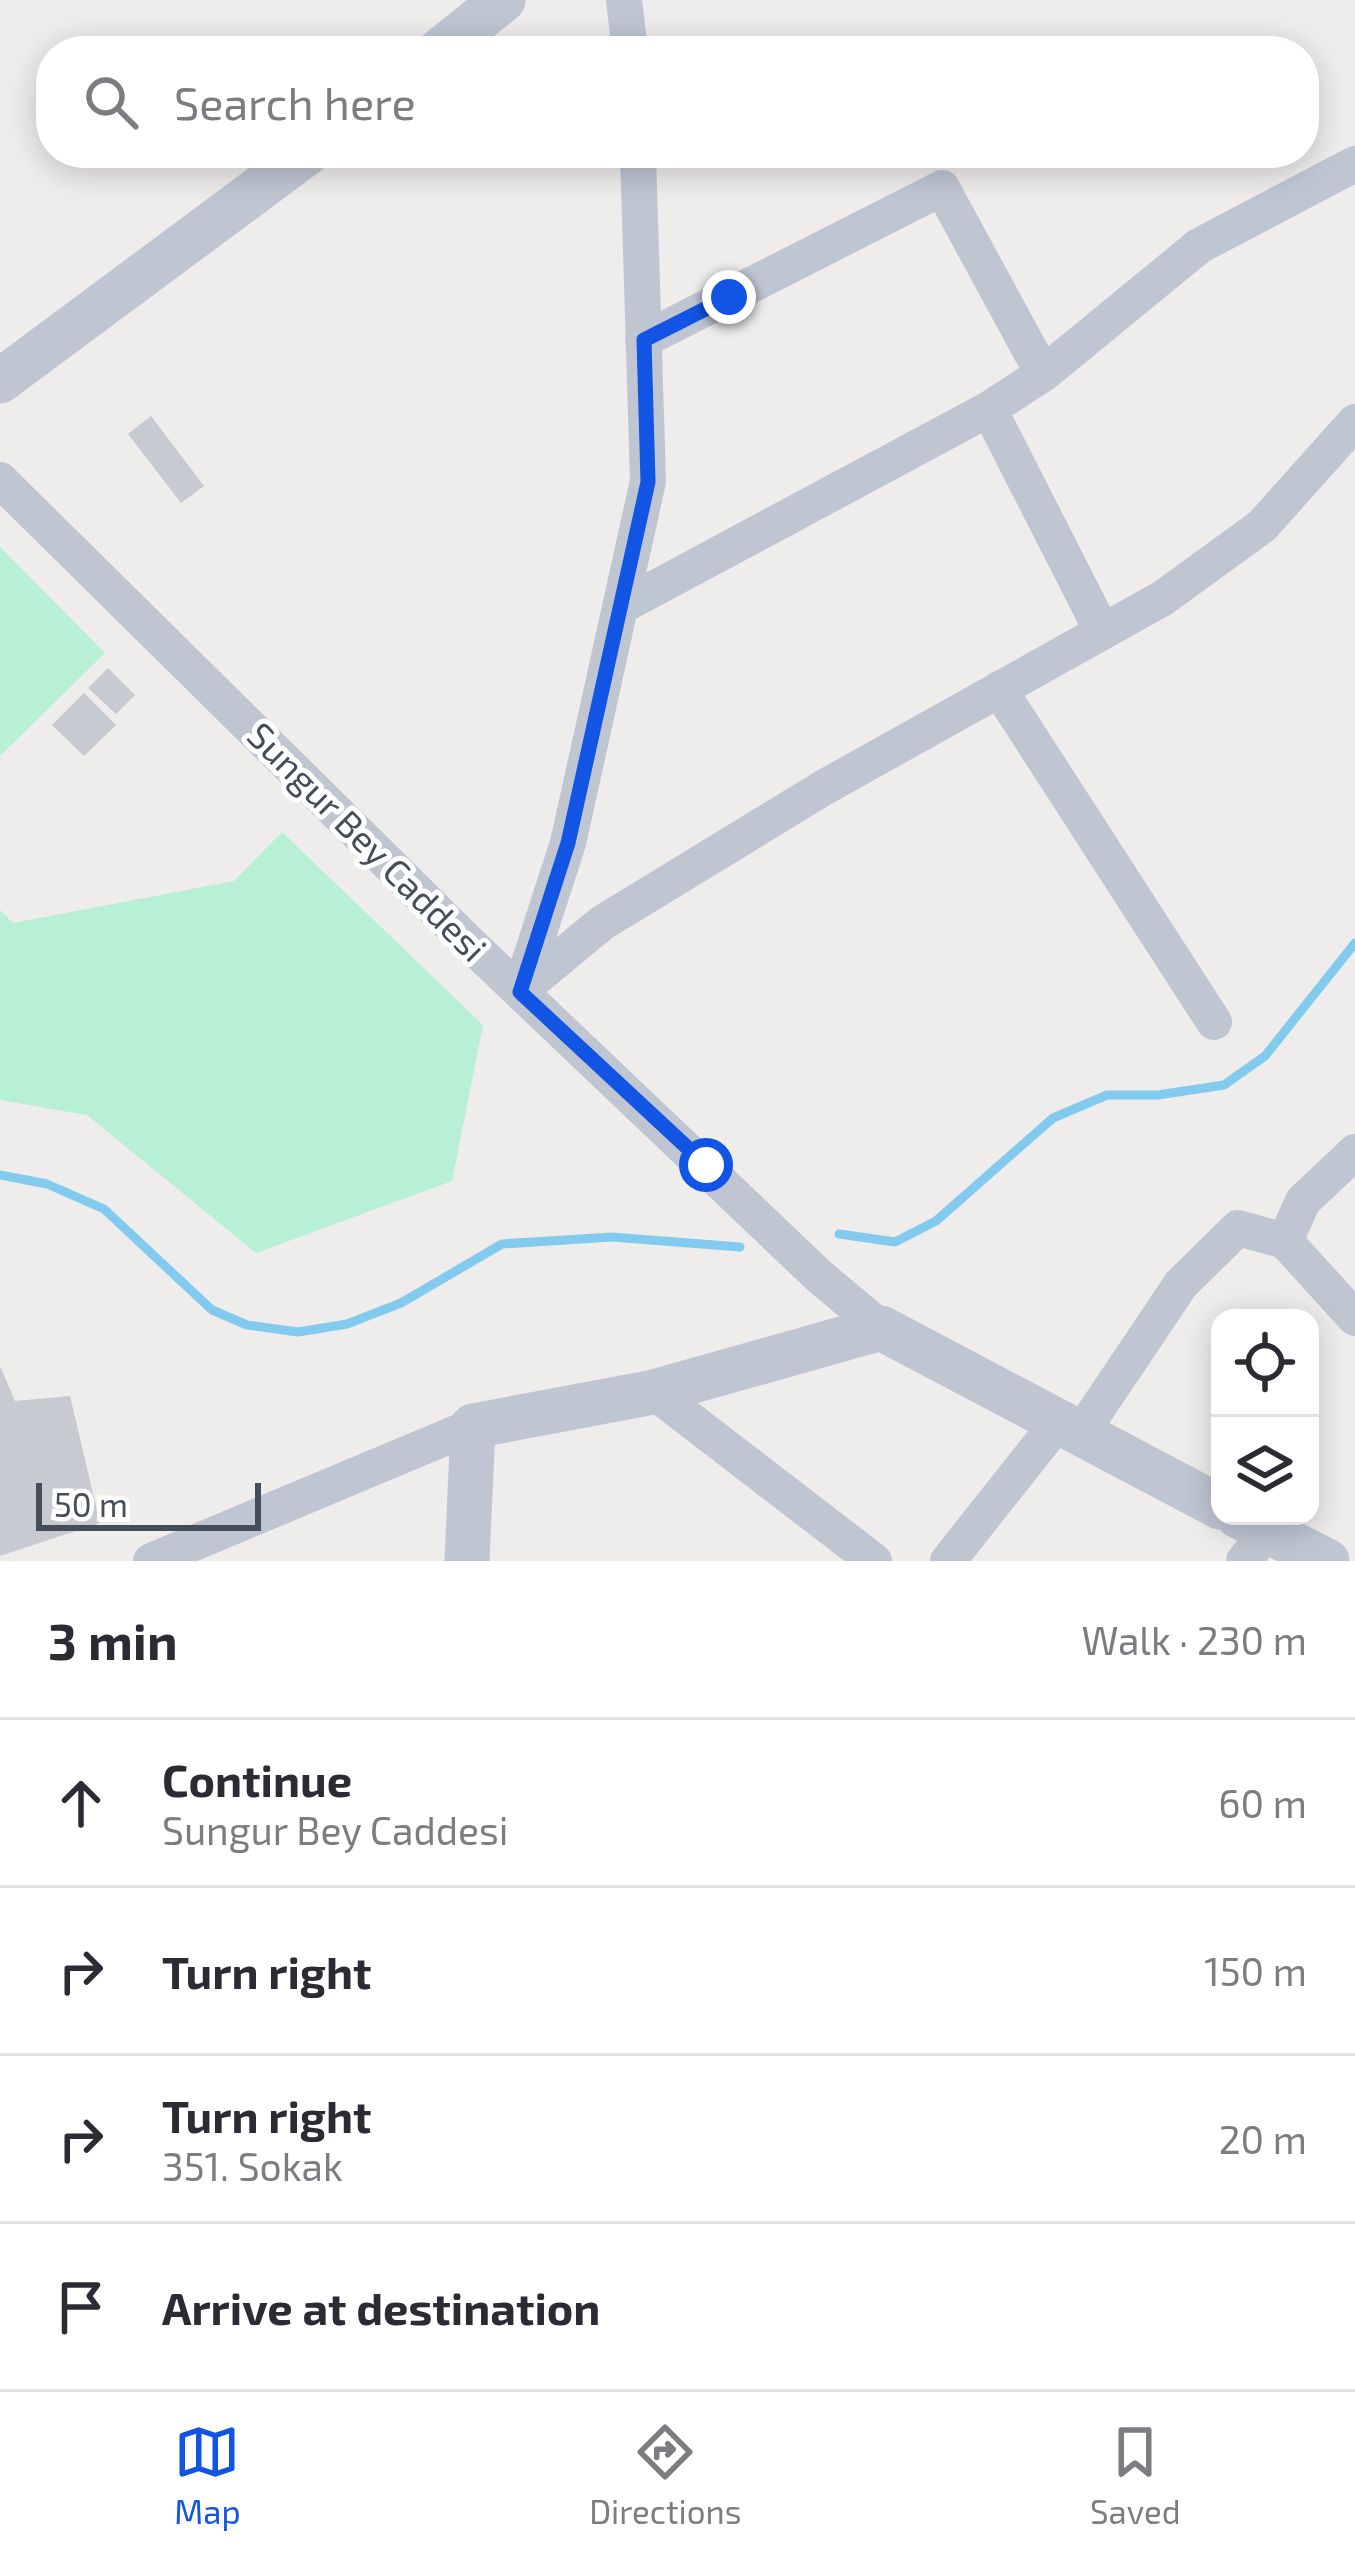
<!DOCTYPE html>
<html lang="en">
<head>
<meta charset="utf-8">
<style>
  :root { --surface:#fff; --page:#f2f2f3; --text:#2b2b33; --muted:#7c7c81; --line:#e1e1e2; --accent:#1254e3 }
  body { margin:0; font-family:"Exo 2",sans-serif; background:var(--page); color:var(--text) }
  .controls { position:absolute; right:36px; bottom:36px; display:grid; overflow:hidden; border-radius:24px; box-shadow:0 6px 30px #0003 }
  .controls button { width:108px; height:108px; display:grid; place-items:center; padding:0; border:0; border-bottom:3px solid var(--line); background:var(--surface); color:var(--text); font:60px sans-serif }
  .scale { position:absolute; left:36px; bottom:30px; width:225px; box-sizing:border-box; padding-left:12px; border:6px solid #444d5a; border-top:0; font-size:33px; line-height:42px; white-space:nowrap; color:#444d5a; -webkit-text-stroke:9px #fff; paint-order:stroke }
  .stop { position:absolute; width:36px; height:36px; margin:-27px; border:9px solid #1254e3; border-radius:50%; background:#fff }
  .stop.end { background:#1254e3; border-color:#fff; box-shadow:0 3px 12px #0008 }
  .list { margin:0; padding:0; list-style:none }
  h2 { display:flex; justify-content:space-between; align-items:center; height:156px; margin:0; padding:0 48px; font-size:51px }
  h2 small { font-size:39px; font-weight:400; color:var(--muted) }
  .list li { display:grid; grid-template-columns:78px 1fr auto; gap:36px; align-items:center; box-sizing:border-box; height:168px; padding:0 48px; border-top:3px solid var(--line) }
  .list b { display:block; font-size:45px; white-space:nowrap }
  .list p { margin:0; font-size:39px; white-space:nowrap; color:var(--muted) }
  .list em { font-size:39px; font-style:normal; color:var(--muted) }
  .icon { flex:none; width:66px; height:66px; fill:none; stroke:currentColor; stroke-width:2; stroke-linecap:round; stroke-linejoin:round }
  .map { position:relative; flex:none; width:1355px; height:1561px; overflow:hidden }
  .search { position:absolute; background:var(--surface); box-shadow:0 6px 30px #0003; left:36px; right:36px; top:36px; height:132px; display:flex; align-items:center; gap:30px; box-sizing:border-box; padding:0 42px; border-radius:48px; color:var(--muted); font-size:45px }
  .sheet { height:828px; background:var(--surface) }
  nav { display:flex; justify-content:space-around; align-items:center; box-sizing:border-box; height:168px; border-top:3px solid var(--line); background:var(--surface); font-size:33px; color:var(--muted) }
  nav a { display:grid; justify-items:center; gap:6px }
  nav .on { color:var(--accent) }
  .map>svg:first-child { display:block }
</style>
</head>
<body>
<div class="map">
<svg width="1355" height="1561" viewBox="0 0 1355 1561">
  <rect width="100%" height="100%" fill="#efecec"/>
  <path fill="#b7f0d4" d="M0,547L105,653L0,756Z
    M282,832L483,1025L452,1181L256,1253L87,1115L0,1100V910L13,923L234,881Z"/>
  <g fill="none" stroke-linecap="round" stroke-linejoin="round">
    <path stroke="#82cbee" stroke-width="9" d="M0,1175L47,1184L104,1209L212,1310L247,1325L298,1332L347,1324L401,1303L502,1244L612,1237L740,1247
      M839,1234L895,1242L936,1221L1053,1118L1107,1095H1158L1224,1085L1265,1056L1355,943"/>
  </g>
  <path fill="#c8cad2" d="M151,416L204,486L181,503L128,434Z
    M108,668L135,695L116,714L88,688Z
    M84,693L116,725L84,756L52,725Z
    M0,1366L15,1401L70,1396L100,1523L0,1556Z"/>
  <g fill="none" stroke-linecap="round" stroke-linejoin="round">
    <path stroke="#bfc6d2" stroke-width="36" d="M624,0L630,51
      M643,340L942,188L1043,374
      M989,409L1102,631
      M0,480L469,943L820,1277L881,1328
      M620,607L989,409L1043,374L1199,246L1355,164
      M999,689L1214,1022
      M521,988L568,843L648,481L638,153
      M520,991L602,923L823,788L1163,598L1262,526L1355,422
      M1285,1241L1355,1318
      M654,1392L874,1561
      M1081,1433L1181,1284L1238,1228L1285,1241L1303,1201L1355,1152
      M151,1561L473,1426
      M948,1561L1058,1422
      M1244,1561L1267,1531"/>
    <path stroke="#bfc6d2" stroke-width="45" d="M439,51L503,0
      M0,381L307,153
      M1238,1516L1327,1561
      M467,1561L473,1426L654,1392L881,1328L1220,1507"/>
  </g>
  <g fill="none" stroke-linecap="round" stroke-linejoin="round">
    <path stroke="#1254e3" stroke-width="15" d="M706,1165L520,992L568,843L648,482L644,340L729,297"/>
  </g>
  <g text-anchor="middle" stroke-width="10" stroke-linejoin="round" paint-order="stroke">
    <g font-size="36" fill="#444d5a" stroke="#fff">
      <text transform="translate(367 842) rotate(45)" y="13">Sungur Bey Caddesi</text>
    </g>
  </g>
</svg>
<div class="controls">
<button><svg class="icon" aria-label="locate" viewBox="0 0 24 24"><circle cx="12" cy="12" r="6"/><path d="M12 2v4M12 18v4M2 12h4M18 12h4"/></svg></button>
<button><svg class="icon" aria-label="layers" viewBox="0 0 24 24"><path d="M12 4l9 5-9 5-9-5zM3 14l9 5 9-5"/></svg></button>
</div>
<div class="scale">50 m</div>
<div class="stop" style="left:706px;top:1165px"></div>
<div class="stop end" style="left:729px;top:297px"></div>
<div class="search"><svg class="icon" aria-label="search" viewBox="0 0 24 24"><circle cx="10" cy="10" r="6"/><path d="M15 15l6 6"/></svg>Search here</div>
</div>
<section class="sheet">
<h2>3 min<small>Walk · 230 m</small></h2>
<ul class="list">
<li><svg class="icon" aria-label="ahead" viewBox="0 0 24 24"><path d="M12 20V5M6 11l6-6 6 6"/></svg><div><b>Continue</b><p>Sungur Bey Caddesi</p></div><em>60 m</em></li>
<li><svg class="icon" aria-label="right" viewBox="0 0 24 24"><path d="M7 20v-9h11M14 6l5 5-5 5"/></svg><div><b>Turn right</b></div><em>150 m</em></li>
<li><svg class="icon" aria-label="right" viewBox="0 0 24 24"><path d="M7 20v-9h11M14 6l5 5-5 5"/></svg><div><b>Turn right</b><p>351. Sokak</p></div><em>20 m</em></li>
<li><svg class="icon" aria-label="arrive" viewBox="0 0 24 24"><path d="M6 21V4h12l-3 4 3 4H6"/></svg><div><b>Arrive at destination</b></div></li>
</ul>
</section>
<nav>
<a class="on"><svg class="icon" aria-label="map" viewBox="0 0 24 24"><path d="M3 6l6-2 6 2 6-2v14l-6 2-6-2-6 2zM9 4v14M15 6v14"/></svg>Map</a>
<a><svg class="icon" aria-label="directions" viewBox="0 0 24 24"><path d="M12 3l9 9-9 9-9-9zM9 14v-3h6M13 9l2 2-2 2"/></svg>Directions</a>
<a><svg class="icon" aria-label="saved" viewBox="0 0 24 24"><path d="M7 4h10v16l-5-4-5 4z"/></svg>Saved</a>
</nav>
</body>
</html>
